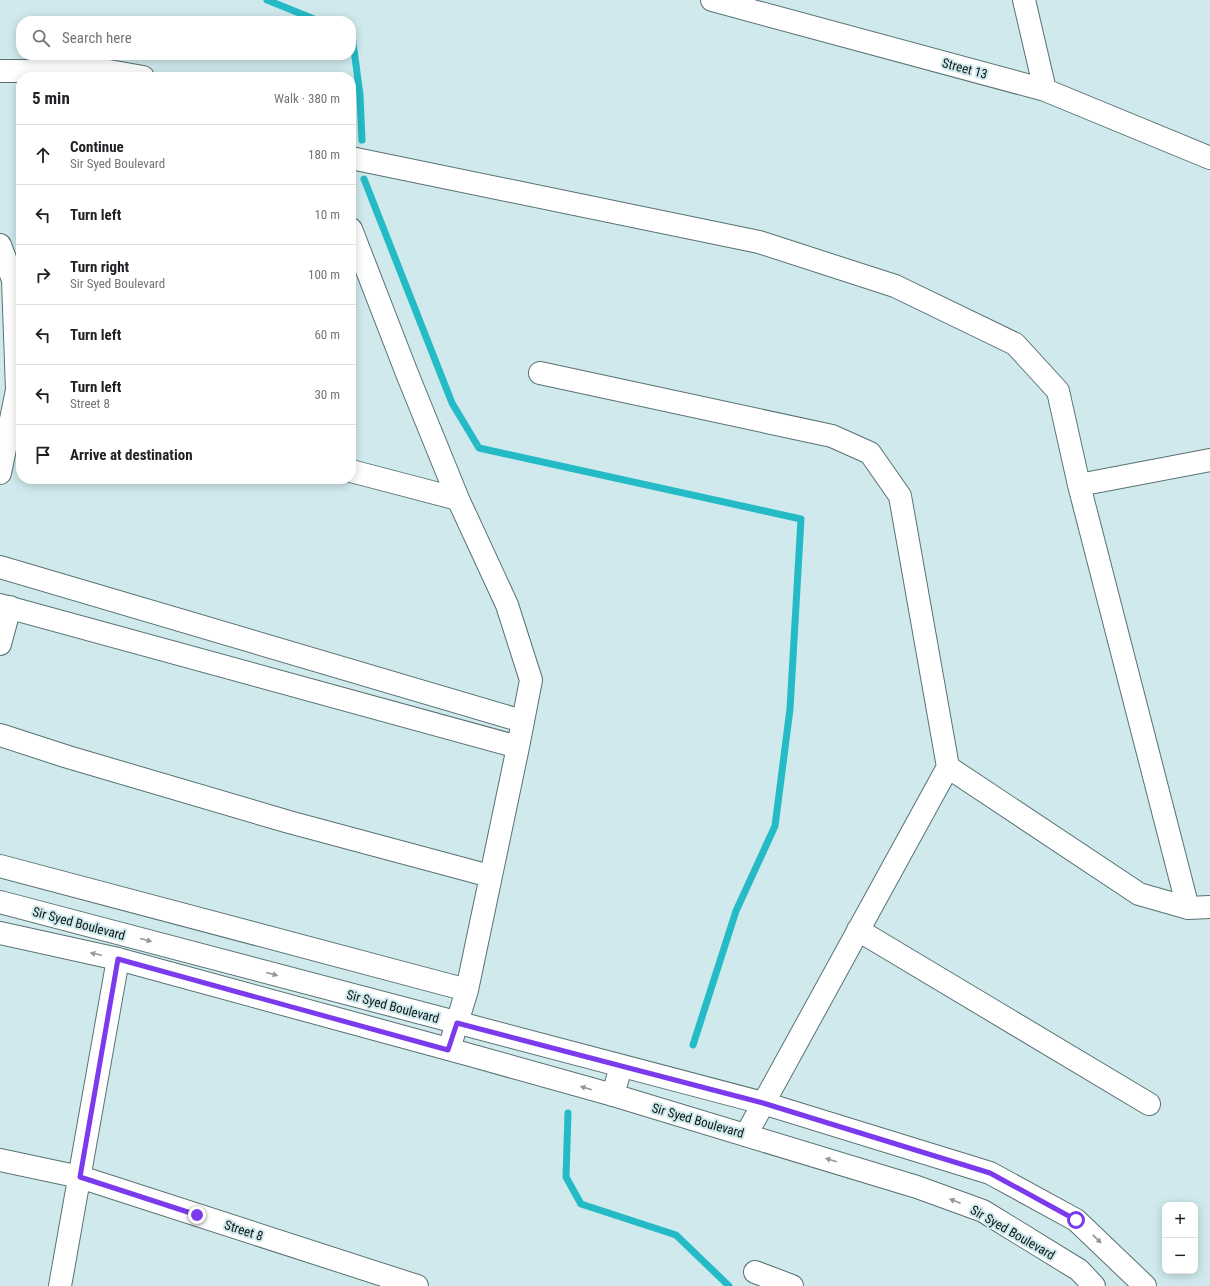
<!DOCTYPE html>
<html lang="en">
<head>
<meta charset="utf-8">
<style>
  :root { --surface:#fff; --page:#f6f6f6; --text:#202124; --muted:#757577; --line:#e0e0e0 }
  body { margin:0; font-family:"Roboto Condensed",sans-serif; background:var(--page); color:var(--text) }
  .controls { position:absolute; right:12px; bottom:12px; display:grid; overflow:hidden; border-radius:8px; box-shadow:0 2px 10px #0003 }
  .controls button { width:36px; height:36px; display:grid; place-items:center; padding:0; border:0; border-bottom:1px solid var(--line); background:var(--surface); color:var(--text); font:20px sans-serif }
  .stop { position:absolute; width:12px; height:12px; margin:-9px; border:3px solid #7c3aed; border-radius:50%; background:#fff }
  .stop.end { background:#7c3aed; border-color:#fff; box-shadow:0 1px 4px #0008 }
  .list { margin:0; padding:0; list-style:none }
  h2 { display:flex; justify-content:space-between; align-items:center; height:52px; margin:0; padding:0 16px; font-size:17px }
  h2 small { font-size:13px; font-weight:400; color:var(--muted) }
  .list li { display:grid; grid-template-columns:26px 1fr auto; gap:12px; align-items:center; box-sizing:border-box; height:60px; padding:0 16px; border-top:1px solid var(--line) }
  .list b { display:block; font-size:15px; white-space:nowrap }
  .list p { margin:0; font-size:13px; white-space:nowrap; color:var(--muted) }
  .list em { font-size:13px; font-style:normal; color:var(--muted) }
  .icon { flex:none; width:22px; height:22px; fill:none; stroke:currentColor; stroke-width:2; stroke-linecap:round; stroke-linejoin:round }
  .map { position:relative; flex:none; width:1210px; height:1286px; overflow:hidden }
  .search { position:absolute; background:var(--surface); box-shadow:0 2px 10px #0003; left:16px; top:16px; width:340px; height:44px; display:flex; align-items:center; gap:10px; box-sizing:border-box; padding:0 14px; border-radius:16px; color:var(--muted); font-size:15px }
  .panel { position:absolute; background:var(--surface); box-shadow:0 2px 10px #0003; left:16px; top:72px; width:340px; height:412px; border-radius:16px }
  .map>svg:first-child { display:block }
</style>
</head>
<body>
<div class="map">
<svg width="1210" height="1286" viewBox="0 0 1210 1286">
  <rect width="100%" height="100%" fill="#cfe9ec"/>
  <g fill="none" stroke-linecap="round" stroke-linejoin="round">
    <path stroke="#24bbc7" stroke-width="7" d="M267,0L319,21
      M351,34L352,35L360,95L362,140
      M364,179L452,403L479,448L801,519L790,709L775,826L736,911L693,1045
      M568,1113L566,1177L581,1204L676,1235L729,1286"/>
    <g stroke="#597173" stroke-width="24">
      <path id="minor" d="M712,0L1045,90L1210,158
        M1024,0L1045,90
        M0,71H109L143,77
        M351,158L759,242L895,286L1015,344L1058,391L1079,485L1188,908
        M351,229L408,376L458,499L507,605L531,680L518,747L467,990L449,1049
        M0,245L13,280L17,390L0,473
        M540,373L832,436L870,453L900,496L948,767L746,1135
        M351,471L458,499
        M1079,485L1210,460
        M0,567L522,721
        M0,605L518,747
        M0,644L10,607
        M0,735L68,757L289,822L490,876
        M948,767L1139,894L1188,908L1210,907
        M0,866L467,990
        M858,930L1149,1104
        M613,1095L621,1066
        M0,1160L80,1177L417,1286
        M755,1272L792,1286
        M60,1286L118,959"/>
    </g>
    <g stroke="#597173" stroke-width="24">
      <path id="tertiary" d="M0,902L763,1103L990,1173L1076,1220L1145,1286
        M0,933L118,959L470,1055L613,1095L917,1187L983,1211L1079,1270L1094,1286"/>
    </g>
    <use href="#minor" stroke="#fff" stroke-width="22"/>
    <use href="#tertiary" stroke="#fff" stroke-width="22"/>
  </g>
  <defs><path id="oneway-solid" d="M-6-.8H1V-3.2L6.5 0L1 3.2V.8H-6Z"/></defs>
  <g fill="#929696">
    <use href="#oneway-solid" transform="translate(146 940) rotate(15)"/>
    <use href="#oneway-solid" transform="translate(96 954) rotate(-168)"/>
    <use href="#oneway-solid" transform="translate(272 974) rotate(15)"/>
    <use href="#oneway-solid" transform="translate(586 1088) rotate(-164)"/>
    <use href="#oneway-solid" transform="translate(831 1160) rotate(-163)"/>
    <use href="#oneway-solid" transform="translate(955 1201) rotate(-159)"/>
    <use href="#oneway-solid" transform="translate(1097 1239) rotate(44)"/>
  </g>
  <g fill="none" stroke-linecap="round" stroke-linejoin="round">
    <path stroke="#7c3aed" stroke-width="5" d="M197,1215L80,1177L118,959L448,1050L457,1023L763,1103L990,1173L1076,1220"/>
  </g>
  <g text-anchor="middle" stroke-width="4" stroke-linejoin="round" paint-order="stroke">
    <g font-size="13" fill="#0c1616" stroke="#cfe9ec">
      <text transform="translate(965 68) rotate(15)" y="5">Street 13</text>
      <text transform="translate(79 923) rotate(15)" y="5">Sir Syed Boulevard</text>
      <text transform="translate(393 1006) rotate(15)" y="5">Sir Syed Boulevard</text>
      <text transform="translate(698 1120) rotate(16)" y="5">Sir Syed Boulevard</text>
      <text transform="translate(244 1230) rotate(18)" y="5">Street 8</text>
      <text transform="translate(1013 1232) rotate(30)" y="5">Sir Syed Boulevard</text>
    </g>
  </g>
</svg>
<div class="controls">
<button>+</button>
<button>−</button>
</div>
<div class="stop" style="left:1076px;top:1220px"></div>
<div class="stop end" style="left:197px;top:1215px"></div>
<div class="search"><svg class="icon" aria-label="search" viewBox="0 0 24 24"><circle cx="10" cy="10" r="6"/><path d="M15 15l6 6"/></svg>Search here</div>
<section class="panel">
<h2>5 min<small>Walk · 380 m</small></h2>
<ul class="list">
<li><svg class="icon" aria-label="ahead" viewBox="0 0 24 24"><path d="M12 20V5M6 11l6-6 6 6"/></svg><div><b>Continue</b><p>Sir Syed Boulevard</p></div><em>180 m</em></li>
<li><svg class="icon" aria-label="left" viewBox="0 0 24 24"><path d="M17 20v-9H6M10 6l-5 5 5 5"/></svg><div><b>Turn left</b></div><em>10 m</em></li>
<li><svg class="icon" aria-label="right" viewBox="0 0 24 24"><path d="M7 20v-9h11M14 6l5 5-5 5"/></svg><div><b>Turn right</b><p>Sir Syed Boulevard</p></div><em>100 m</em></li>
<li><svg class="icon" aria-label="left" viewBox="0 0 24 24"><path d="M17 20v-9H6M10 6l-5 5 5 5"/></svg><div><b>Turn left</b></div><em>60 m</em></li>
<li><svg class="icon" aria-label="left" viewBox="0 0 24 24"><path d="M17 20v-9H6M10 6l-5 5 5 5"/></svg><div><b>Turn left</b><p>Street 8</p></div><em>30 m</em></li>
<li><svg class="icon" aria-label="arrive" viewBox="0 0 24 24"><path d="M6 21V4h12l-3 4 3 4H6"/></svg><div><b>Arrive at destination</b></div></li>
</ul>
</section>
</div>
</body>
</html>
